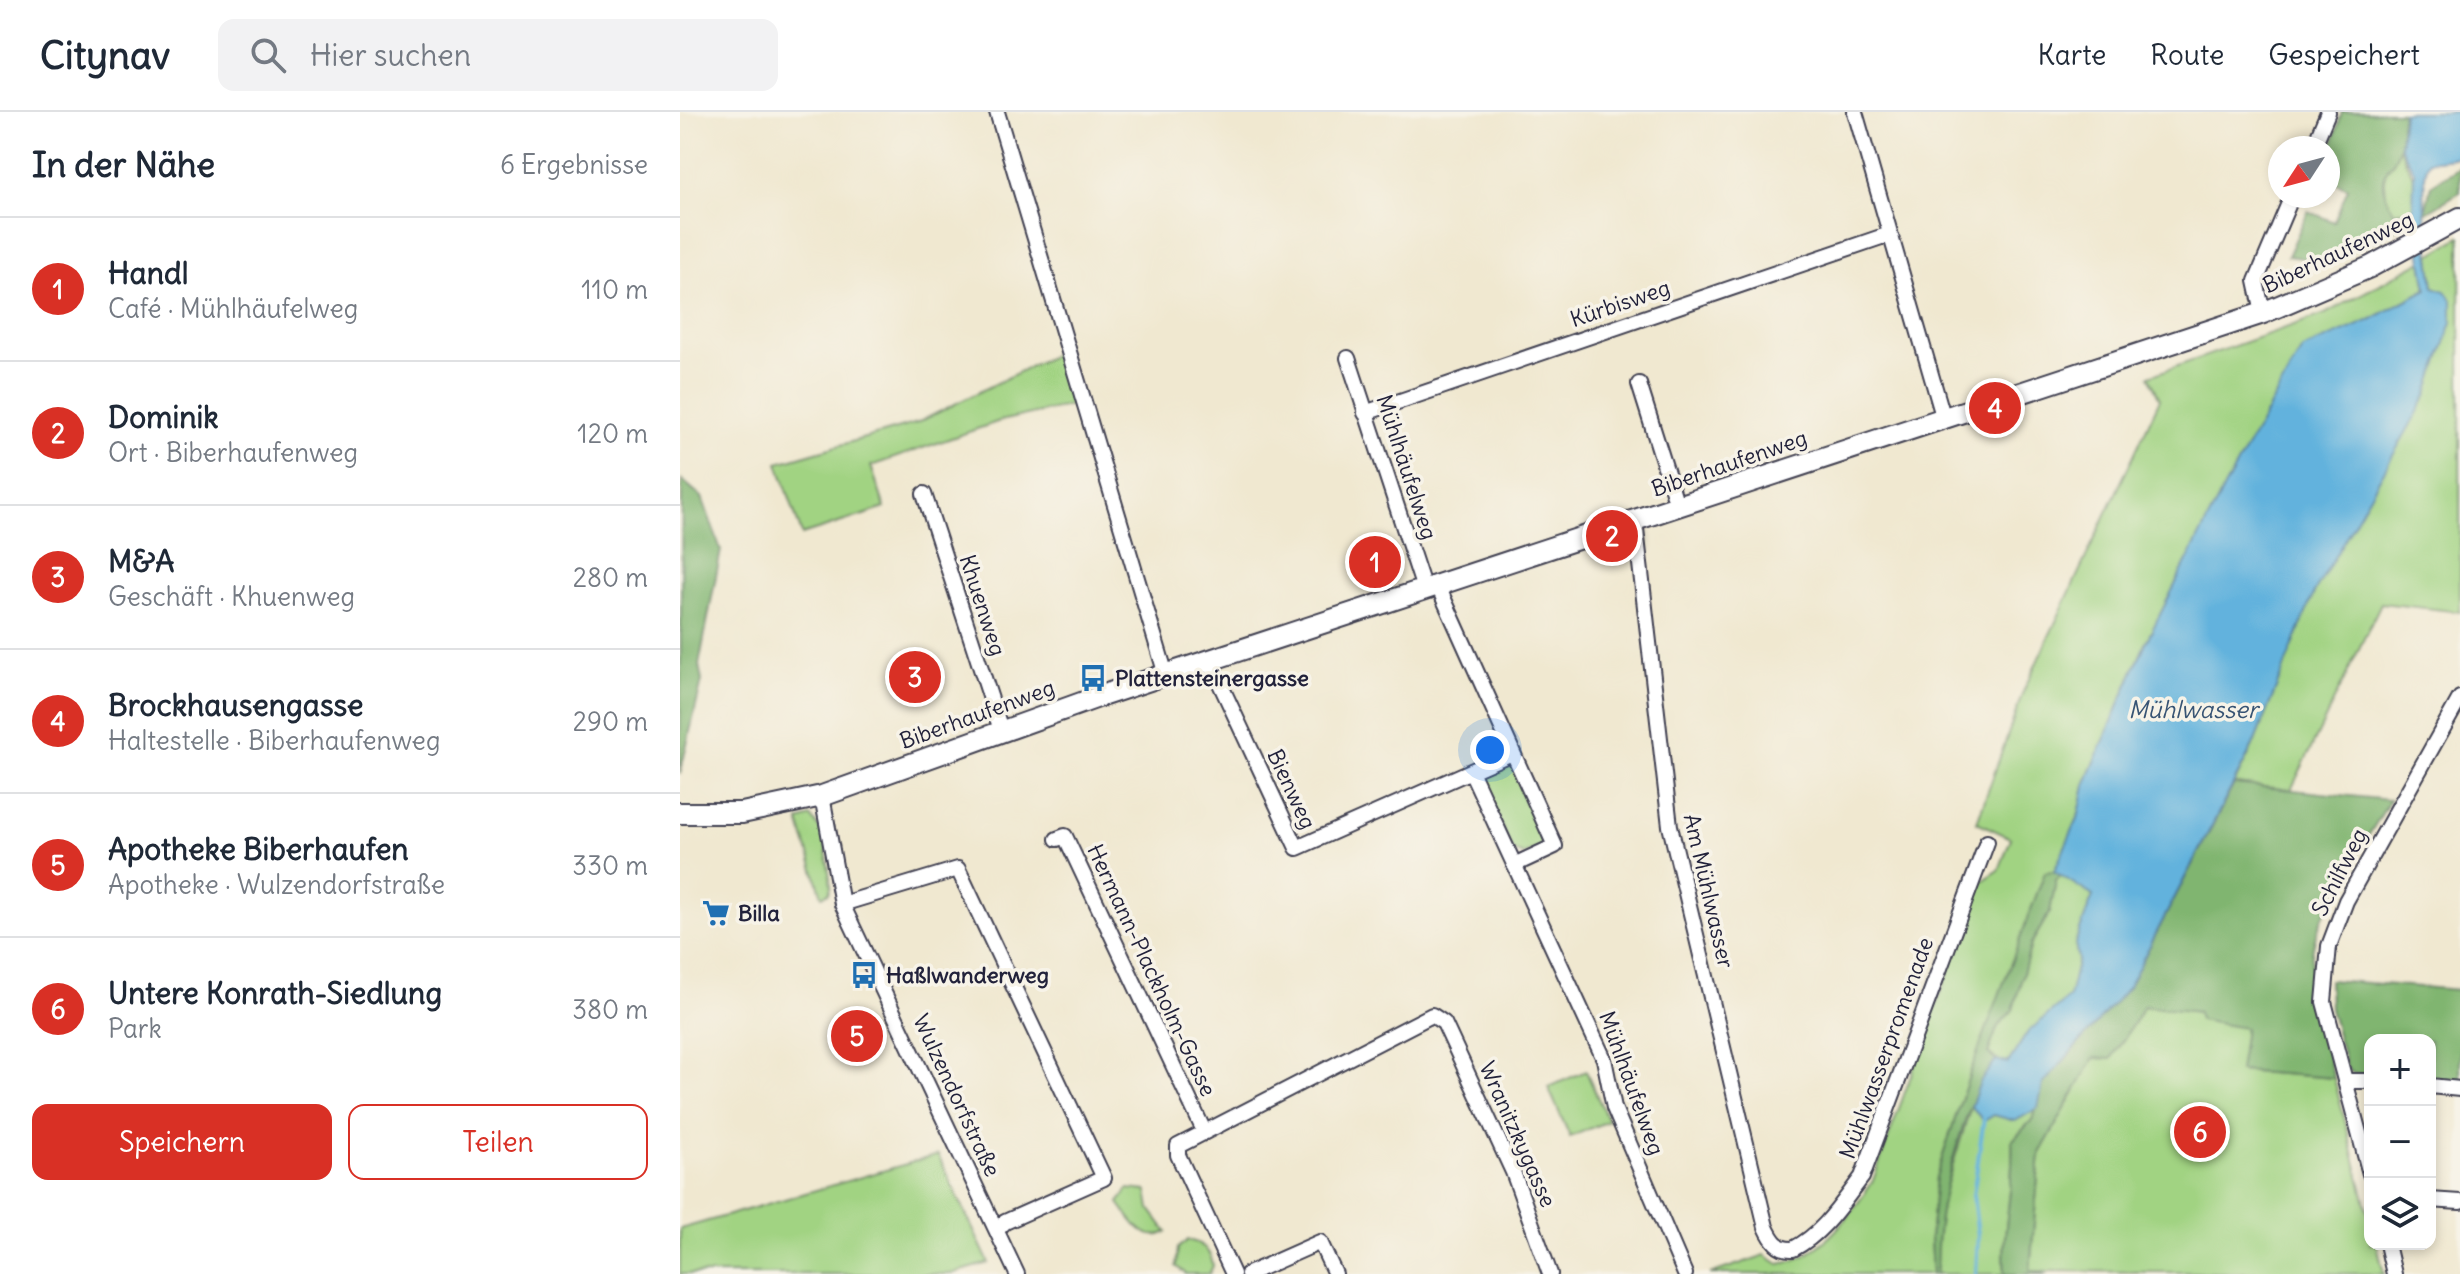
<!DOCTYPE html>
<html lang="de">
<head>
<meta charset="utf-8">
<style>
  :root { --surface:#fff; --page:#f2f2f3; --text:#1f2937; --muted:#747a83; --line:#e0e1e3; --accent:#d93025 }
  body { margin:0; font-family:Delius,sans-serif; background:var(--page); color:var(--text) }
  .controls { position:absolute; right:24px; bottom:24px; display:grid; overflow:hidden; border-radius:16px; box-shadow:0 4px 12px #0003 }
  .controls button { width:72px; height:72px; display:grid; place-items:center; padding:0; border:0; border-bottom:2px solid var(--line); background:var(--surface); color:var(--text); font:40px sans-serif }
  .compass { position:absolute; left:1588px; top:24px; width:72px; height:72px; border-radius:50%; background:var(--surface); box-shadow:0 4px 12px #0003; rotate:234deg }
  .you { position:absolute; left:810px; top:638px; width:28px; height:28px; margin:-20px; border:6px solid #fff; border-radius:50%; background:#1a73e8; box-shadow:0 0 0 12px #1a73e833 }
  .badge { display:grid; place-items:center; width:52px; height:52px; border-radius:50%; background:var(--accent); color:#fff; font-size:26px; font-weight:700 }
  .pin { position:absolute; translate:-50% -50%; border:4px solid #fff; box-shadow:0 2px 8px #0006 }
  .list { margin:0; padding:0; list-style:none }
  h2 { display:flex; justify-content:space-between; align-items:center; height:104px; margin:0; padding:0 32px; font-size:34px }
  h2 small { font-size:26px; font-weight:400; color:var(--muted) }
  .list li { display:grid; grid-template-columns:52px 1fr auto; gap:24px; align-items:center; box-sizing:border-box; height:144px; padding:0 32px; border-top:2px solid var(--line) }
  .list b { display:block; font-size:30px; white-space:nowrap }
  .list p { margin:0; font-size:26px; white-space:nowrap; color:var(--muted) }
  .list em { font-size:26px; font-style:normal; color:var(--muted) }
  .actions { display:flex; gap:16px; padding:24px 32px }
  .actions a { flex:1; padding:18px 0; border:2px solid var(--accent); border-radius:16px; text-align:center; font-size:28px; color:var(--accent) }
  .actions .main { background:var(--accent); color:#fff }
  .icon { flex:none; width:44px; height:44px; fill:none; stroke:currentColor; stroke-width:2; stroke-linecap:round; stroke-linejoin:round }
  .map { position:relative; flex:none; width:1780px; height:1162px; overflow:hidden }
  header { display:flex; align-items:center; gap:48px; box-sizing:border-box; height:112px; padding:0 40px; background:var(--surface); border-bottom:2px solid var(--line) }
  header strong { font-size:38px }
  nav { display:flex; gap:44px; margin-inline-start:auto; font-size:28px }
  .search { width:560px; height:72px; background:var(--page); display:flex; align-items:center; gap:20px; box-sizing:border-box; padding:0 28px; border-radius:16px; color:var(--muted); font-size:30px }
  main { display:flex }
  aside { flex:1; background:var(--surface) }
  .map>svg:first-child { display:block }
</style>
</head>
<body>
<header>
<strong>Citynav</strong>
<div class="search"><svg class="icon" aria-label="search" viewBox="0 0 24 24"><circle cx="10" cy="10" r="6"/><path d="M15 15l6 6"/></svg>Hier suchen</div>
<nav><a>Karte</a><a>Route</a><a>Gespeichert</a></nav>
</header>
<main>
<aside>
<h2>In der Nähe<small>6 Ergebnisse</small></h2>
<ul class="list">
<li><span class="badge">1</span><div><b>Handl</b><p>Café · Mühlhäufelweg</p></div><em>110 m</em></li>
<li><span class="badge">2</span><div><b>Dominik</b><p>Ort · Biberhaufenweg</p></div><em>120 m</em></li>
<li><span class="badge">3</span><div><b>M&amp;A</b><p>Geschäft · Khuenweg</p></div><em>280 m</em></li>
<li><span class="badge">4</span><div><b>Brockhausengasse</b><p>Haltestelle · Biberhaufenweg</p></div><em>290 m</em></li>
<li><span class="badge">5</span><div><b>Apotheke Biberhaufen</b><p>Apotheke · Wulzendorfstraße</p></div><em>330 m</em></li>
<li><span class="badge">6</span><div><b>Untere Konrath-Siedlung</b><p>Park</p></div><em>380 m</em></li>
</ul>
<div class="actions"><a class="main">Speichern</a><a>Teilen</a></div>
</aside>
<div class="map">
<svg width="1780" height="1162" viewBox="0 0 1780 1162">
  <rect width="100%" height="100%" fill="#f7f3e8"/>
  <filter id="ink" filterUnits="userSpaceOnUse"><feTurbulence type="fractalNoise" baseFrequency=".0125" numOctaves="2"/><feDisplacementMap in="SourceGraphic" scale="16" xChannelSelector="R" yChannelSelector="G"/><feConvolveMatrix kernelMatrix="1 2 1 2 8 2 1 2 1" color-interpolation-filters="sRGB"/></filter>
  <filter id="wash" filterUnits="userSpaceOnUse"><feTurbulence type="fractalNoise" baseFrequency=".006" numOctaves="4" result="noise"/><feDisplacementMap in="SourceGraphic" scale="32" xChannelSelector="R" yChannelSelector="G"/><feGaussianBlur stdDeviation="1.8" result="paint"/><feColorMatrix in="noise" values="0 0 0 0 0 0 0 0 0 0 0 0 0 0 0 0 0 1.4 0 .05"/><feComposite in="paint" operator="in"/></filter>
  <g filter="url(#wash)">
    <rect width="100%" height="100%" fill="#f0e8d0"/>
    <path fill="#a1d382" stroke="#627a5e" stroke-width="2" d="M1720,34C1728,63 1741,62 1733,98L1714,100C1697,71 1703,61 1720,34Z
      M1780,125V500L1701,491L1611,678L1554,672L1573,634L1754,175L1750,143Z
      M1742,149L1747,177L1688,209L1466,530L1405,673L1398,706L1290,961L1256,1065L1250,1127L1252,1162H1030L1085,1143L1099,1152C1141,1146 1169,1104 1192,1071L1301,770L1319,758L1331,726L1297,710L1343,580L1480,287L1469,264L1645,202Z
      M379,240L395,292L320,309L191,354L205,396L122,423L98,351L237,311Z
      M823,652L833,656L864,724L861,735L843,743L832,738L802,670L807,660Z
      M131,705L144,723L151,774L149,781L142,784L119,709Z
      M1382,763L1413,784L1395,831L1398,847L1389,886L1348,920L1328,951L1323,952L1308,941L1318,914L1333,897L1351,832L1370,800L1376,768Z
      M1464,894L1521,900L1520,908L1565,916L1560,959L1654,966L1690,1107V1132H1697L1704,1162L1350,1159L1360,1041L1414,945L1431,947Z
      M906,959L928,1009L890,1025L868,975Z
      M1291,995L1304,1009L1314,1003L1335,1009L1358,996L1352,1008L1332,1029C1335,1075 1321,1117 1325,1162H1257L1255,1133L1263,1084Z
      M258,1043L309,1151L271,1162H0V1117Z
      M448,1077L467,1079L470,1097L487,1120C463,1133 451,1106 439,1091Z
      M508,1128C522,1131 531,1139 533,1154L529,1162H506L496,1154L498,1136Z"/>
    <path fill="#80b570" stroke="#516c56" stroke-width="2" d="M1662,0H1723C1720,10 1722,21 1720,31C1715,63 1688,56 1714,100L1733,98L1736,107L1648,150L1608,144L1628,99L1654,110L1668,76L1648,67V48Z
      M1780,55V80L1745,101L1751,73Z
      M2,368L22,385L41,438L19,553L22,569L0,662Z
      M1554,672L1710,688C1689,725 1634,803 1632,843C1630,886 1643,925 1654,966L1559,959L1565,916L1519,908L1518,900L1464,894L1431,947L1414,946L1360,1041L1350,1159L1368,1162H1325C1321,1117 1335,1075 1332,1029L1352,1008L1363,972L1449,874Z
      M1374,759L1382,763L1376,768L1370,800L1351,832L1333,898L1318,914L1308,941L1316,948C1281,996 1253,1103 1257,1162H1252L1250,1127L1256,1065L1290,961L1365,760Z
      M1649,868L1780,878V971L1750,969V928H1690V964L1672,961L1666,954L1650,897Z"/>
    <path fill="#62b2dd" stroke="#426a8c" stroke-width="2" d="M1723,0H1780V45L1749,49C1737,70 1751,148 1754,175L1765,179L1772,188V210L1747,284L1634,481L1573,634L1449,874L1363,972L1358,996L1335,1009L1314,1003L1304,1009L1291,995L1300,970L1316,948L1328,951L1348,920L1389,885L1398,847L1395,831L1413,784L1374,759L1398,706L1405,673L1466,530L1545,374L1622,237L1688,209L1747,177L1733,98L1734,59L1720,34Z"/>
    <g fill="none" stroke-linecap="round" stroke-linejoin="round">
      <path stroke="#62b2dd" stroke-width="4" d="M1296,1162L1298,1123L1293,1084L1304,1006"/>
    </g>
  </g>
  <g filter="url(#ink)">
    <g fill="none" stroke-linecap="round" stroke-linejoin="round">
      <g stroke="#414051" stroke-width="18">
        <path id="minor" d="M317,0L486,563
          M1175,0L1263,304
          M1633,36L1648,0
          M1583,201L1576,169L1612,84
          M668,246L744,477
          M959,272L997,393
          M685,301L1210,122
          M244,382L321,618
          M955,408L990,714L1086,1115C1092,1128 1098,1138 1113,1137C1144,1121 1162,1091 1182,1065L1307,730
          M757,472L875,734L834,753
          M529,548L617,736L791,659
          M832,641L791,659L924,947L934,996L1005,1162
          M142,684L162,792L337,1162
          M377,727L385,724L524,1019
          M162,792L278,757L424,1066L325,1110L317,1118
          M1665,969H1690
          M1750,974L1780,977
          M1690,1062L1644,890L1649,834L1666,789L1780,586
          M1750,1088L1780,1090
          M1707,1132L1714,1162
          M553,1162L498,1043V1034L752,903L764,911L833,1060L870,1162
          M568,1162L640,1130L655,1162"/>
      </g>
      <g stroke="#414051" stroke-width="24">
        <path id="secondary" d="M0,701H62L142,684L418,585L1583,201L1690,155L1780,106"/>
      </g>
      <use href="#minor" stroke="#fff" stroke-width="14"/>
      <use href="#secondary" stroke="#fff" stroke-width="20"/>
    </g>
  </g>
  <defs>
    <g id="bus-bare" transform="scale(2.16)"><path d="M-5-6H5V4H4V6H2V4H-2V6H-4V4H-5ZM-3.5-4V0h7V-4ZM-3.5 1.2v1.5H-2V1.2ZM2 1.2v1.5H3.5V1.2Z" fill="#1f6fb2" stroke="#f7f3e8" stroke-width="2.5" paint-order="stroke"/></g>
    <g id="supermarket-bare" transform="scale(2.16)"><path d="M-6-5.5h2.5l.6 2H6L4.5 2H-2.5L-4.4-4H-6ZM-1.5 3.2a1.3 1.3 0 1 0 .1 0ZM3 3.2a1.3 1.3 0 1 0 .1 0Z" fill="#1f6fb2" stroke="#f7f3e8" stroke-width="2.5" paint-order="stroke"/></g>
  </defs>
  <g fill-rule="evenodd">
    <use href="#bus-bare" x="413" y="566"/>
    <use href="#supermarket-bare" x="36" y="801"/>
    <use href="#bus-bare" x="184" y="863"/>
  </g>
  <g text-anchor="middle" stroke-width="7" stroke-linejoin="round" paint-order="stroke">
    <g font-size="22" fill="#22223b" stroke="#f7f3e8">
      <text transform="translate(1658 140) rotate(-25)" y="8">Biberhaufenweg</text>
      <text transform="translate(940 191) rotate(-19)" y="8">Kürbisweg</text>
      <text transform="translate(1049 351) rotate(-19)" y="8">Biberhaufenweg</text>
      <text transform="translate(727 355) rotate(72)" y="8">Mühlhäufelweg</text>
      <text transform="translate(303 493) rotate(72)" y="8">Khuenweg</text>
      <text transform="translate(297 602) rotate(-20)" y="8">Biberhaufenweg</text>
      <text transform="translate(612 677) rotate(65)" y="8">Bienweg</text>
      <text transform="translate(1659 760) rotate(-63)" y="8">Schilfweg</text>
      <text transform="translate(1029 779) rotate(77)" y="8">Am Mühlwasser</text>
      <text transform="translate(472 858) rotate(65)" y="8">Hermann-Plackholm-Gasse</text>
      <text transform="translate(1206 936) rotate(-70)" y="8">Mühlwasserpromenade</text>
      <text transform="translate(952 971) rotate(70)" y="8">Mühlhäufelweg</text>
      <text transform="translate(277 983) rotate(65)" y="8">Wulzendorfstraße</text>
      <text transform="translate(838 1022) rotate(66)" y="8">Wranitzkygasse</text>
    </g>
    <g font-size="22" font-weight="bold" fill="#22223b" stroke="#f7f3e8" text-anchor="start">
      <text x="435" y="574">Plattensteinergasse</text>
      <text x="58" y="809">Billa</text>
      <text x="206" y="871">Haßlwanderweg</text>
    </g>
    <g font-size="24" font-style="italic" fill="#385474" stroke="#f7f3e8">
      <text x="1513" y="606">Mühlwasser</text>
    </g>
  </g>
</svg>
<div class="controls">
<button>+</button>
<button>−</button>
<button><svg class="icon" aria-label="layers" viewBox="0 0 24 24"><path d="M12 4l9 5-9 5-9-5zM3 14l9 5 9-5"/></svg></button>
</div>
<svg class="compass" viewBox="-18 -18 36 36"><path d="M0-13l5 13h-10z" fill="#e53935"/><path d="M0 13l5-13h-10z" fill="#747a83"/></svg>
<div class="you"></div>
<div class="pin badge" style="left:695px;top:450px">1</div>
<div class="pin badge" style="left:932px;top:424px">2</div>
<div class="pin badge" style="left:235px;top:565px">3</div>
<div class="pin badge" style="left:1315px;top:296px">4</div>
<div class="pin badge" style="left:177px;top:924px">5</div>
<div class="pin badge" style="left:1520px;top:1020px">6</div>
</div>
</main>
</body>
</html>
